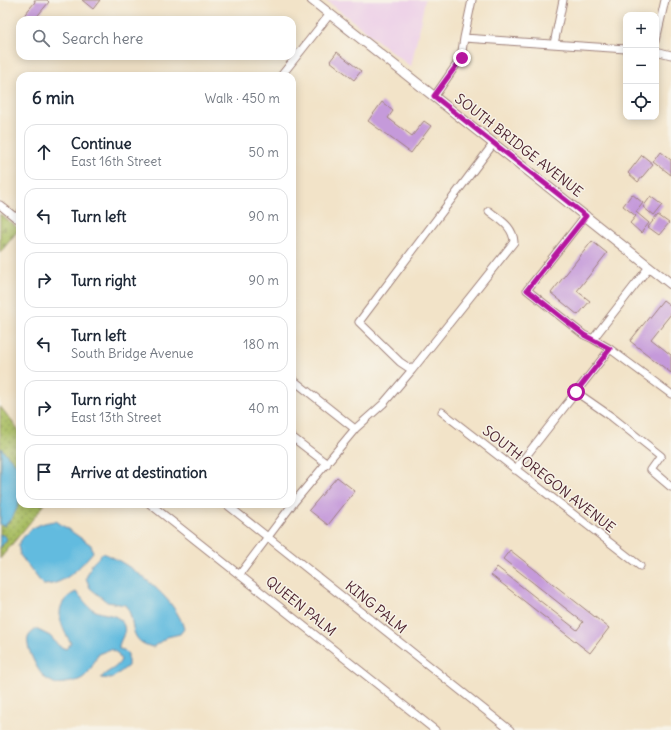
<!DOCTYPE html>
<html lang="en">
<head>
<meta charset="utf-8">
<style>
  :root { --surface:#fff; --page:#f6f6f7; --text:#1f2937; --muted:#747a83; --line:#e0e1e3 }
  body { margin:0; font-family:Delius,sans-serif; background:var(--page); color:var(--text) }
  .controls { position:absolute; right:12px; top:12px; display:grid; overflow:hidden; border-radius:8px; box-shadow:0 2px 10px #0003 }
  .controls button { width:36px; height:36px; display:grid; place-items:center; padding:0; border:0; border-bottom:1px solid var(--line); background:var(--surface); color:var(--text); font:20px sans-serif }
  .stop { position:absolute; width:12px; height:12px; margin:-9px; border:3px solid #b5179e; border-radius:50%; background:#fff }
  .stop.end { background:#b5179e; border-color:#fff; box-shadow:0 1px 4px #0008 }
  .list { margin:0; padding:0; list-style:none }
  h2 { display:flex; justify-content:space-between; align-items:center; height:52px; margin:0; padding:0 16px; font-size:17px }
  h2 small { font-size:13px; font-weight:400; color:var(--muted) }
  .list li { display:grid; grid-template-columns:26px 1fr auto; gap:12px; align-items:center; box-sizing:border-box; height:56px; margin:0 8px 8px; padding:0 8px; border:1px solid var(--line); border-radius:12px }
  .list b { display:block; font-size:15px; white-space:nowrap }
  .list p { margin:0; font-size:13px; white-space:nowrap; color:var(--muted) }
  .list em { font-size:13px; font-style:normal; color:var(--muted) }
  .icon { flex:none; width:22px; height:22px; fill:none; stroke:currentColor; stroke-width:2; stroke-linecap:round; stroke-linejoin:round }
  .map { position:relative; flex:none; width:671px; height:730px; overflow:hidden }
  .search { position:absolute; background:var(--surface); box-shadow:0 2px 10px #0003; left:16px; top:16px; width:280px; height:44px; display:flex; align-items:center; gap:10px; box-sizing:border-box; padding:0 14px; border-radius:12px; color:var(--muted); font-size:15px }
  .panel { position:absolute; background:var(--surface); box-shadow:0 2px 10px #0003; left:16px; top:72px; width:280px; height:436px; border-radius:12px }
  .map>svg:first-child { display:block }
</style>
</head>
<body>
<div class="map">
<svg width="671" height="730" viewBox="0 0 671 730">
  <defs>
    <pattern id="grass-dots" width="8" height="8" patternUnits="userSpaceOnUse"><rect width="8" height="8" fill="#a8bd62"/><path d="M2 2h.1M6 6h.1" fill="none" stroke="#8b9951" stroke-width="1.8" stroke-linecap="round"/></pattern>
    <pattern id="cemetery-stones" width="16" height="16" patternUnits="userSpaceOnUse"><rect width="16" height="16" fill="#a8bd62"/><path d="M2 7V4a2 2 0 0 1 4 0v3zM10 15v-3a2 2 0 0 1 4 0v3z" fill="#8b9951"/></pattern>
  </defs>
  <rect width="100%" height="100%" fill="#f7f3e8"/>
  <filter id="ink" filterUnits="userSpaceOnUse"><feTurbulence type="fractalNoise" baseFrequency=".025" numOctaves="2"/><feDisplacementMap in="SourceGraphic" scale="8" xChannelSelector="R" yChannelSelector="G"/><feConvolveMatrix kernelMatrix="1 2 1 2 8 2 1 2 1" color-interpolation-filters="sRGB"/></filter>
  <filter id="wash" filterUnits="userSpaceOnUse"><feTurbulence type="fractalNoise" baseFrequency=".012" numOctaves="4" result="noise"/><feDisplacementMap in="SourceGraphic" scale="16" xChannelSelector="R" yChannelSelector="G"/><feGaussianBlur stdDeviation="0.9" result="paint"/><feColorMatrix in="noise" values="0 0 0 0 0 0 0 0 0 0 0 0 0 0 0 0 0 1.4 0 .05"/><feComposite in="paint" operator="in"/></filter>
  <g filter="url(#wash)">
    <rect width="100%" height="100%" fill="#f2e3c8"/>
    <path fill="#edd0e8" d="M326,0H425L411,67Z"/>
    <path fill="url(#grass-dots)" stroke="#796e46" d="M0,406L20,432V504H45L0,559Z"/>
    <path fill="url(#cemetery-stones)" stroke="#796e46" d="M0,214L19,229L0,253Z"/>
    <path fill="#62bbdf" stroke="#566d85" d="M1,448L20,469C20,491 23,510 4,526L0,524Z
      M56,521L91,545L93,552C80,567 65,585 43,585L20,555L18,545C28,529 37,523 56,521Z
      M0,534L5,536L7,539L0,548Z
      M103,553C131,564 177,599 184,629L180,634L167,637L153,647C125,641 138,620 125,605L107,602L90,588L86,578L92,564Z
      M76,592C82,597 87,607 94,610C104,616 119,612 124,626C127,634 118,641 119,649L124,650L128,654V666L111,679L101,678C107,670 116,670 121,660L117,653L111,649L98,654C86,680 84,681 56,684C52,682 48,680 45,678C38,672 25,646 28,638C29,634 33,632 36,629L50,636L59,646L66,649L71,643C59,624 52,603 76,592Z"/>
    <g id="blocks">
      <path fill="#c59ada" d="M34,0H47L49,2L34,20H32L25,14L35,2Z
        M82,0H100L93,9Z
        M337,52L361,71L354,80L330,61Z
        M382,102L393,111L388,118L412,136L424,121L431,126L411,153L368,121Z
        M660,151L671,160V175L653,161Z
        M642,155L653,164L638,182L628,173Z
        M632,194L643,203L636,212L649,223L641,233L630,223L636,216L623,206Z
        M651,196L663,205L654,216L643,207Z
        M658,215L669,223L659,235L648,227Z
        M592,241L607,253L577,291L590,301L578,315L551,293Z
        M663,300L671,306V314L651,339L671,355V373L630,341Z
        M337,477L355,491L328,525L309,510Z
        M510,550L609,628L590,653L491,575L497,567L577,630L583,622L503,559Z"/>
    </g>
  </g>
  <g filter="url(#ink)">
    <use href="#blocks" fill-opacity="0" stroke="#9e817a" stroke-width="1"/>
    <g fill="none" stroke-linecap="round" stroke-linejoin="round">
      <g stroke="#9e817a" stroke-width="9">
        <path id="minor" d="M464,38L626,49
          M656,40L665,0
          M554,44L563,0
          M656,51L671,55
          M281,76L330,14
          M434,97L461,58L464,38L472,0
          M0,205L16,218L20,213
          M586,215L527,290L584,335L593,339
          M610,349L671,394
          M412,370L400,362L359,322L494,143
          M292,379L355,429
          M576,392L612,417L661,456L651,470L671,487
          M442,412L640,566
          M292,437L327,464
          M515,470L610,349L593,339L649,267
          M150,504L435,730
          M226,504L510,730
          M240,574L295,501L355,429L383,404L412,370L514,242C513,226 500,220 489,211"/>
      </g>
      <g stroke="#9e817a" stroke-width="11">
        <path id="tertiary" d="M312,0L671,284"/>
      </g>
      <use href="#minor" stroke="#fff" stroke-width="7"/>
      <use href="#tertiary" stroke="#fff" stroke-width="9"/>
    </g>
  </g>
  <g fill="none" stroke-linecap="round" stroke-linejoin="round" filter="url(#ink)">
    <path stroke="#b5179e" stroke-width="5" d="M462,58L434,96L586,216L527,290L584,335L610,349L576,392"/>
  </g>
  <g text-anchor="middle" stroke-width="3" stroke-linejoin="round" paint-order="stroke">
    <g font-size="14" fill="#4a1f2b" stroke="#f7f3e8">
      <text transform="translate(519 145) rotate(38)" y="5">SOUTH BRIDGE AVENUE</text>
      <text transform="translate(549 479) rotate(38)" y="5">SOUTH OREGON AVENUE</text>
      <text transform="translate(301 606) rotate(39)" y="5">QUEEN PALM</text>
      <text transform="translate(376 607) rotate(39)" y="5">KING PALM</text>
    </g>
  </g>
</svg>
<div class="controls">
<button>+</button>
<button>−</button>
<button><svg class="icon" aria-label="locate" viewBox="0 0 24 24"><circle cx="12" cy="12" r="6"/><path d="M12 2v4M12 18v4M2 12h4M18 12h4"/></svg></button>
</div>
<div class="stop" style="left:576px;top:392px"></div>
<div class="stop end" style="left:462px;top:58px"></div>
<div class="search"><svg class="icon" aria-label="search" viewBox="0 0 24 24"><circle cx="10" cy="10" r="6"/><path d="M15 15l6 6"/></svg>Search here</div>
<section class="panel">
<h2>6 min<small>Walk · 450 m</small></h2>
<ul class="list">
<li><svg class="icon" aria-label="ahead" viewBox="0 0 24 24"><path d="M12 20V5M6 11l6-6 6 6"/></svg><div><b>Continue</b><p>East 16th Street</p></div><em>50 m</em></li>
<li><svg class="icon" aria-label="left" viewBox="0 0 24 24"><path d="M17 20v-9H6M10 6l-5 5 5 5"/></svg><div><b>Turn left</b></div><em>90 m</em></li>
<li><svg class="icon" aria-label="right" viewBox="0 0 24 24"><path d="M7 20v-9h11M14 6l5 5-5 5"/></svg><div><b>Turn right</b></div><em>90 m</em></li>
<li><svg class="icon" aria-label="left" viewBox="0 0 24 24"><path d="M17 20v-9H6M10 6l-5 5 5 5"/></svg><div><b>Turn left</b><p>South Bridge Avenue</p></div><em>180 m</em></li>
<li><svg class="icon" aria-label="right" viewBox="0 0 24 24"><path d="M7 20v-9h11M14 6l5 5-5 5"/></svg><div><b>Turn right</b><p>East 13th Street</p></div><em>40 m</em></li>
<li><svg class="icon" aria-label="arrive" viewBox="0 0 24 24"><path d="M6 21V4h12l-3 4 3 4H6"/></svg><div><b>Arrive at destination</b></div></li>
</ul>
</section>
</div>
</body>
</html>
